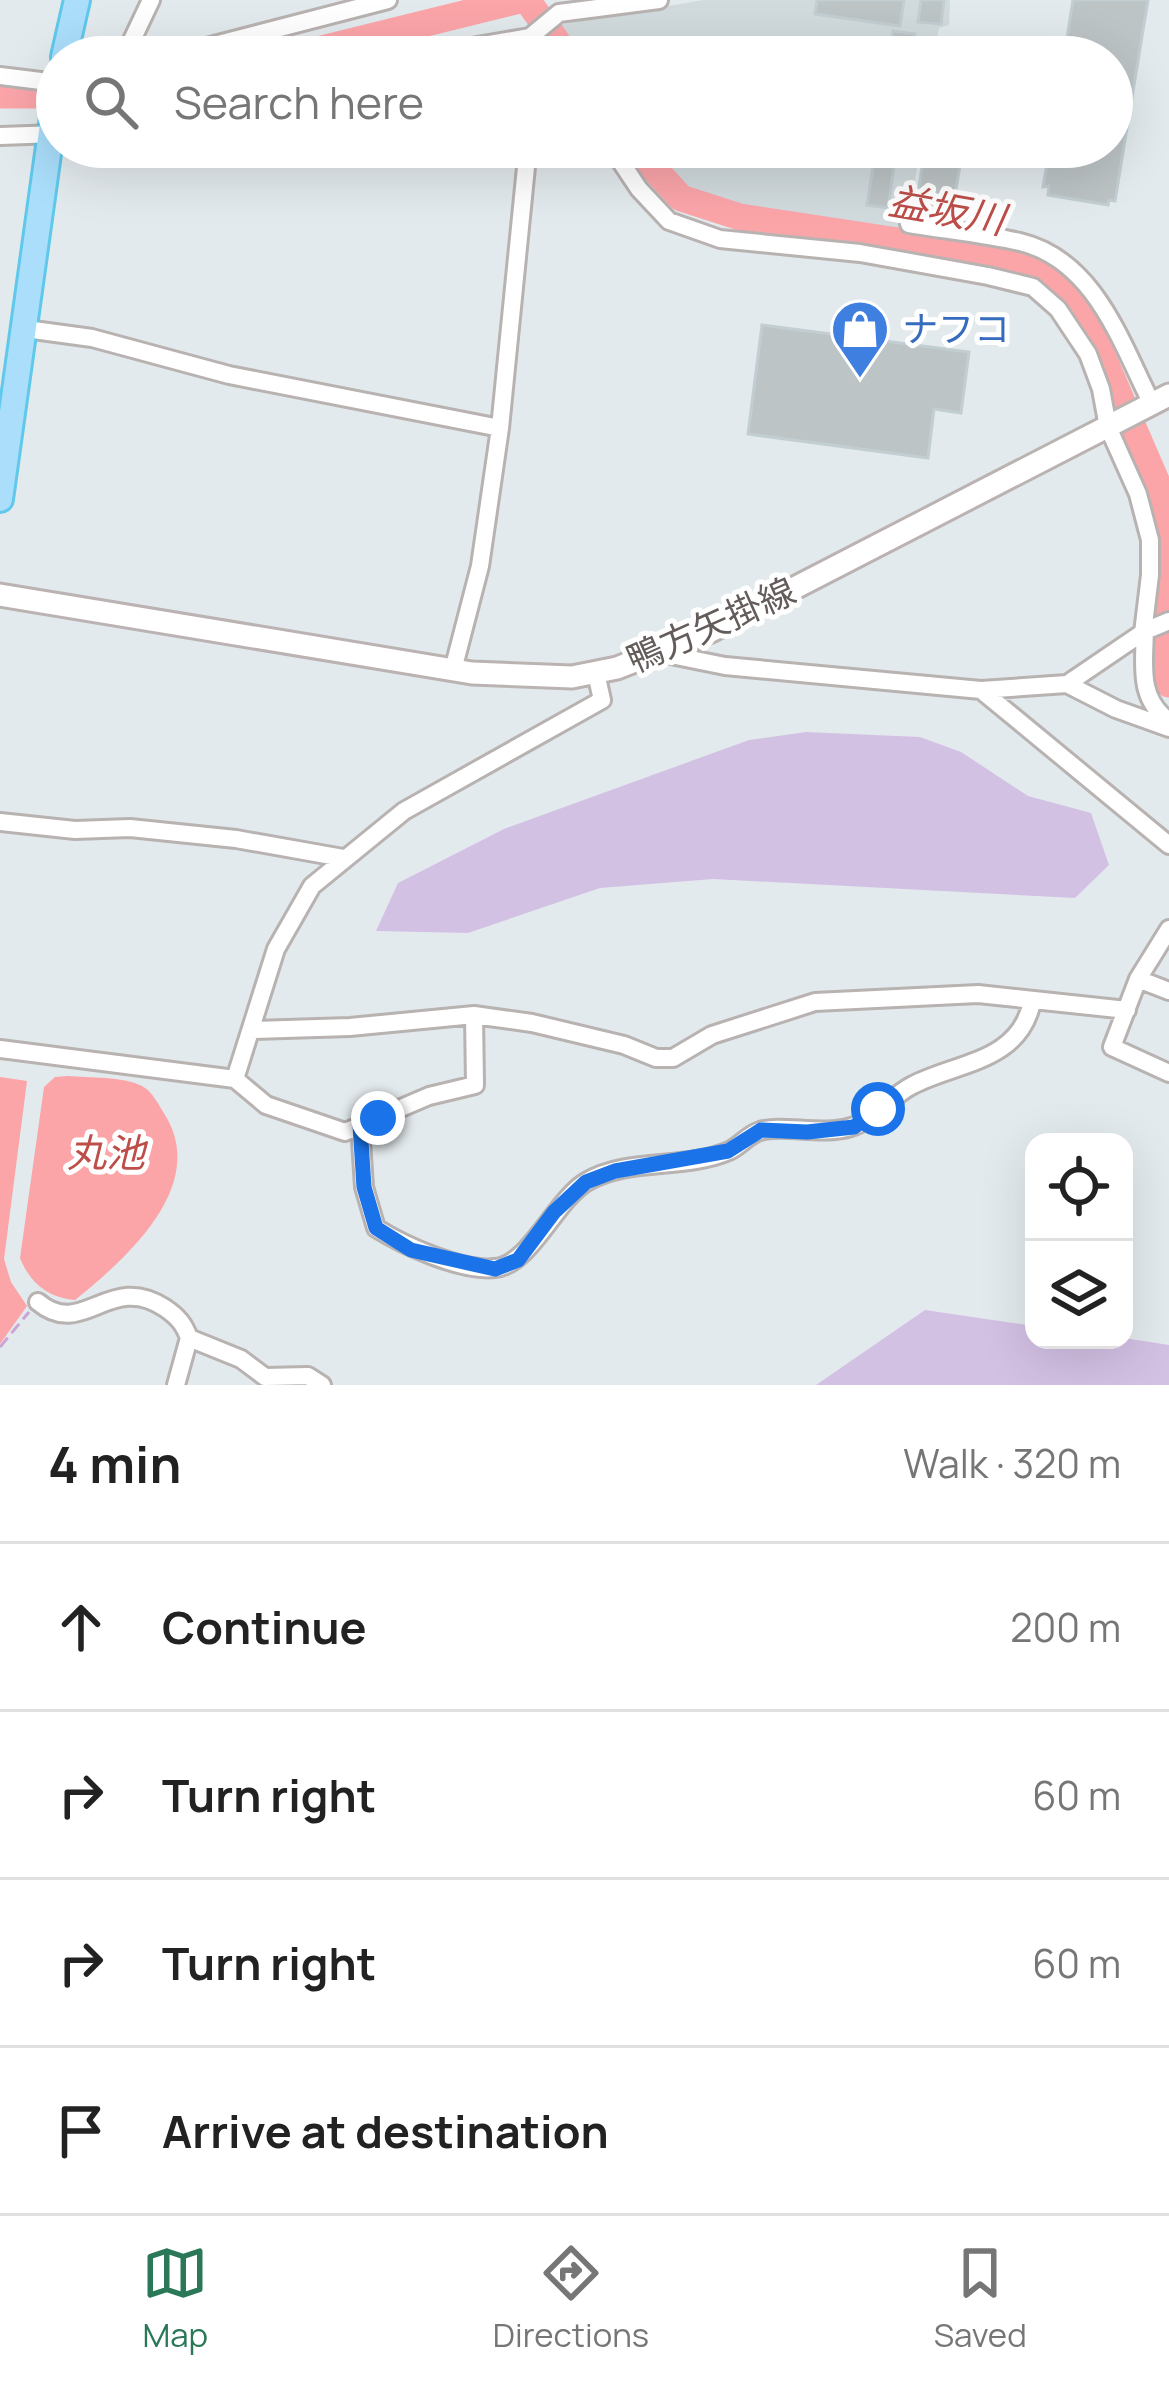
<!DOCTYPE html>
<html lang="en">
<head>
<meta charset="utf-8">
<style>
  :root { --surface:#fff; --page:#f2f2f2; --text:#222; --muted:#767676; --line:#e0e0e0; --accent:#2b7859 }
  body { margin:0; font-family:Manrope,"Noto Sans JP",sans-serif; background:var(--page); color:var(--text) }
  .controls { position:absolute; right:36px; bottom:36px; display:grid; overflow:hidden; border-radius:24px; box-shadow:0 12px 48px #0002 }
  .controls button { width:108px; height:108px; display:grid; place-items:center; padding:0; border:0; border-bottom:3px solid var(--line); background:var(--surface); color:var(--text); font:60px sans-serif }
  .stop { position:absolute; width:36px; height:36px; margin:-27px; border:9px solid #1a73e8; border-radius:50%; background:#fff }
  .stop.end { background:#1a73e8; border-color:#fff; box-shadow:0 3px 12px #0008 }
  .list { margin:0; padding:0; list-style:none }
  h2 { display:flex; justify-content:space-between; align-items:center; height:156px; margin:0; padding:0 48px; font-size:51px }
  h2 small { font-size:39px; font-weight:400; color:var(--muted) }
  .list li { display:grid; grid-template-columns:78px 1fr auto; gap:36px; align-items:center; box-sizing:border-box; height:168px; padding:0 48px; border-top:3px solid var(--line) }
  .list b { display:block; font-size:45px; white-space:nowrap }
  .list em { font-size:39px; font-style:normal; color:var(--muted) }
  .icon { flex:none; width:66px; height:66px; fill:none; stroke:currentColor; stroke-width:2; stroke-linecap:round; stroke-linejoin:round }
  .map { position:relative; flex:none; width:1169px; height:1385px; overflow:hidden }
  .search { position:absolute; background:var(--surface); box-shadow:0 12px 48px #0002; left:36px; right:36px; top:36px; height:132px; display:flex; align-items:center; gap:30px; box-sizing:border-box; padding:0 42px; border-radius:66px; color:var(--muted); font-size:45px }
  .sheet { height:828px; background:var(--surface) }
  nav { display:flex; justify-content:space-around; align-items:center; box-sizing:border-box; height:168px; border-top:3px solid var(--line); background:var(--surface); font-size:33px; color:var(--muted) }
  nav a { display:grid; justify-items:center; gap:6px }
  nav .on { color:var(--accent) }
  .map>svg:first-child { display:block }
</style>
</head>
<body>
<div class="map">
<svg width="1169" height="1385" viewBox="0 0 1169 1385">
  <rect width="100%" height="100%" fill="#e3eaed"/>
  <path fill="#d1dadd" d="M703,0H950L949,25L939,28L934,57H579L559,25Z
    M637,147H920L907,234L690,206Z"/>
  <path fill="#d3c1e4" d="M806,732L920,737L961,752L1028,796L1091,813L1109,865L1075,898L713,879L600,888L468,933L376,931L398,883L504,829L749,740Z
    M925,1310L1034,1326V1340L1124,1338L1169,1345V1385H816Z"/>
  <path fill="#fba5a9" d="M68,1076C90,1078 122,1076 142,1086C153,1092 158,1104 165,1115C209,1186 126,1259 75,1300C48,1298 30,1283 20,1258L44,1087L55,1077Z
    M0,1077L27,1081L4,1259L11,1282L27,1306L0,1344Z"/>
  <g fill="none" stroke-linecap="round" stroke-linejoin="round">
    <path stroke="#fba5a9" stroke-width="27" d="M527,0L568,57
      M289,57L520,0
      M0,95H51L57,103
      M634,147L681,198L740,217L1010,258C1044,270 1066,286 1085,316L1161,492L1169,684"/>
  </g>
  <path fill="#bdc4c6" stroke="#c2ced2" stroke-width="3" d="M817,0H904L900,26L815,14Z
    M921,0H944L941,24L918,22Z
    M1073,0H1148L1115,201L1109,200L1108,205L1048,195L1049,186L1043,187L1050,147H1112V57H1064Z
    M893,31L915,34L911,57H889Z
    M876,147H897L888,208L867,205Z
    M925,147H963L955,196L944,194L940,216L915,213Z
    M762,325L969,352L961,413L934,409L928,458L748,434Z"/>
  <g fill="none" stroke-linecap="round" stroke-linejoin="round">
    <g stroke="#b8b2b1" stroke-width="22">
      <path id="minor" d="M530,37L545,57
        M124,57L151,0
        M168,57L388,0
        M413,57L530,37L559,13L659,0
        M0,76L57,83
        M0,136L57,134
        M611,147L639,189L669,221L720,239L860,253L988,276L1033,287L1058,309L1088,354L1101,389L1108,427L1138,494L1150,540V575L1143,633
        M909,224C945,230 984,234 1020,242C1095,260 1121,343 1152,404
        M26,329L92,338L229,375L500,428
        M1145,631C1144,665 1138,699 1169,721
        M661,653L725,666L981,690L1067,684L1145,631L1169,621
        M453,670L480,566L500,428L528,147
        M1067,684L1116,709L1169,728
        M981,690L1169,845
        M0,822L75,830L130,828L236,839L343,858
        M1169,929L1138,979L1112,1047L1169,1073
        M1138,979L1169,991
        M251,1030L350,1027L474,1015L532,1023L624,1045L656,1058H673L712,1035L815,1002L978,994L1127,1010
        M0,1049L235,1079L266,1105L345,1132L429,1096L475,1085L474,1015
        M235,1079L276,949L312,886L404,811L602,700L596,673
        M360,1125L364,1187L376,1228C403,1245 462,1272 495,1268C530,1265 555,1201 586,1182C628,1157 685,1170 729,1151C740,1146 749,1134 760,1131C781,1124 823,1136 851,1127C873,1121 890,1097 911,1086C956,1062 1019,1063 1032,1002
        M38,1302C83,1340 109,1271 165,1308C178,1317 184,1324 189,1338L241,1359L265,1377L308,1376L322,1385
        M176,1385L189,1338"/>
    </g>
    <g stroke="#bab3b2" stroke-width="27">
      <path id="secondary" d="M0,595L472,673L572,677L617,668L711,631L1169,395"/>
    </g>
    <g stroke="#5fc8eb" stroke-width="30">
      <path id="primary" d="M64,57L77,0
        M0,499L57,89"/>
    </g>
    <path stroke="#cba4d5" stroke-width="3" stroke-dasharray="12 6" stroke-linecap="butt" d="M0,1347L29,1312"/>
    <use href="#minor" stroke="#fff" stroke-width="16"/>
    <use href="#secondary" stroke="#fff" stroke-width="21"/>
    <use href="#primary" stroke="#aadefb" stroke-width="24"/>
  </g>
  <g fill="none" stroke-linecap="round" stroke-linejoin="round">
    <path stroke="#1a73e8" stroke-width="15" d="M378,1118L360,1125L364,1187L376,1228L411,1250L495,1269L518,1260L554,1212L586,1182L615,1171L728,1151L761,1130L807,1132L854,1127L878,1109"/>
  </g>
  <defs>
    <g id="shop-pin" transform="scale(3)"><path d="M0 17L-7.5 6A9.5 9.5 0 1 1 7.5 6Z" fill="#3f7fe0" stroke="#fff"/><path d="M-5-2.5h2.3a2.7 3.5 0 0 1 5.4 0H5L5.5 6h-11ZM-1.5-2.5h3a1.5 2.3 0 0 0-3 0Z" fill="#fff"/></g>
  </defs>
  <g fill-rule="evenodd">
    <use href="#shop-pin" x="860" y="329"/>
  </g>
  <g text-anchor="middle" stroke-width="10" stroke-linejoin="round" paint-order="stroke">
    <g font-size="36" fill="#366cbe" stroke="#fff" text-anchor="start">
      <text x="902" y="342">ナフコ</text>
    </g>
    <g font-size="36" fill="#635c5b" stroke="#fff">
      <text transform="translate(711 625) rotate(-24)" y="13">鴨方矢掛線</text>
    </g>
    <g font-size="39" font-style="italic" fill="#bd4e49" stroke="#fff">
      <text transform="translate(947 210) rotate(10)" y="14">益坂川</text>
      <text x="106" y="1167">丸池</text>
    </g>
  </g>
</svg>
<div class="controls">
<button><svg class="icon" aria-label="locate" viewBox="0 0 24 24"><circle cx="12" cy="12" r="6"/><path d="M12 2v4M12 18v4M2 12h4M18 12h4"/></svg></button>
<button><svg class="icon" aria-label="layers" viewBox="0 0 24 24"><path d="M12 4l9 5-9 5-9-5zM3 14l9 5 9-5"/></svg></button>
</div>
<div class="stop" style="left:878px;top:1109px"></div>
<div class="stop end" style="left:378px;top:1118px"></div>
<div class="search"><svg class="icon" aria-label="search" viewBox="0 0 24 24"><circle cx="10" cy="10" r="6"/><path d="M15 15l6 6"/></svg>Search here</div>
</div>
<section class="sheet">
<h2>4 min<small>Walk · 320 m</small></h2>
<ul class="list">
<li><svg class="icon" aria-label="ahead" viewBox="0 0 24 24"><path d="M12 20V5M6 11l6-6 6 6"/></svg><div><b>Continue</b></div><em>200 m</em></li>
<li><svg class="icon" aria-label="right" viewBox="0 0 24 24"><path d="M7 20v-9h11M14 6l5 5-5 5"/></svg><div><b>Turn right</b></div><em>60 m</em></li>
<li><svg class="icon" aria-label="right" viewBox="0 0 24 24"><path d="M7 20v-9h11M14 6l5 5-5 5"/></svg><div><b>Turn right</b></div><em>60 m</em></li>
<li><svg class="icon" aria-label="arrive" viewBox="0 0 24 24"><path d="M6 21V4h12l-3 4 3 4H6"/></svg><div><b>Arrive at destination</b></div></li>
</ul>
</section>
<nav>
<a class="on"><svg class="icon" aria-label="map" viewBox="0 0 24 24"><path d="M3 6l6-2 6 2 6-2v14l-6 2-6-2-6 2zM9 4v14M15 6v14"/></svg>Map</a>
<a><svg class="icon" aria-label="directions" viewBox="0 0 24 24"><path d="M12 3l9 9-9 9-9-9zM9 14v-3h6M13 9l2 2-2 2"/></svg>Directions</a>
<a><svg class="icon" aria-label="saved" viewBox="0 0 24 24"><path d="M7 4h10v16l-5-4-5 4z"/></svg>Saved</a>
</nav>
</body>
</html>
